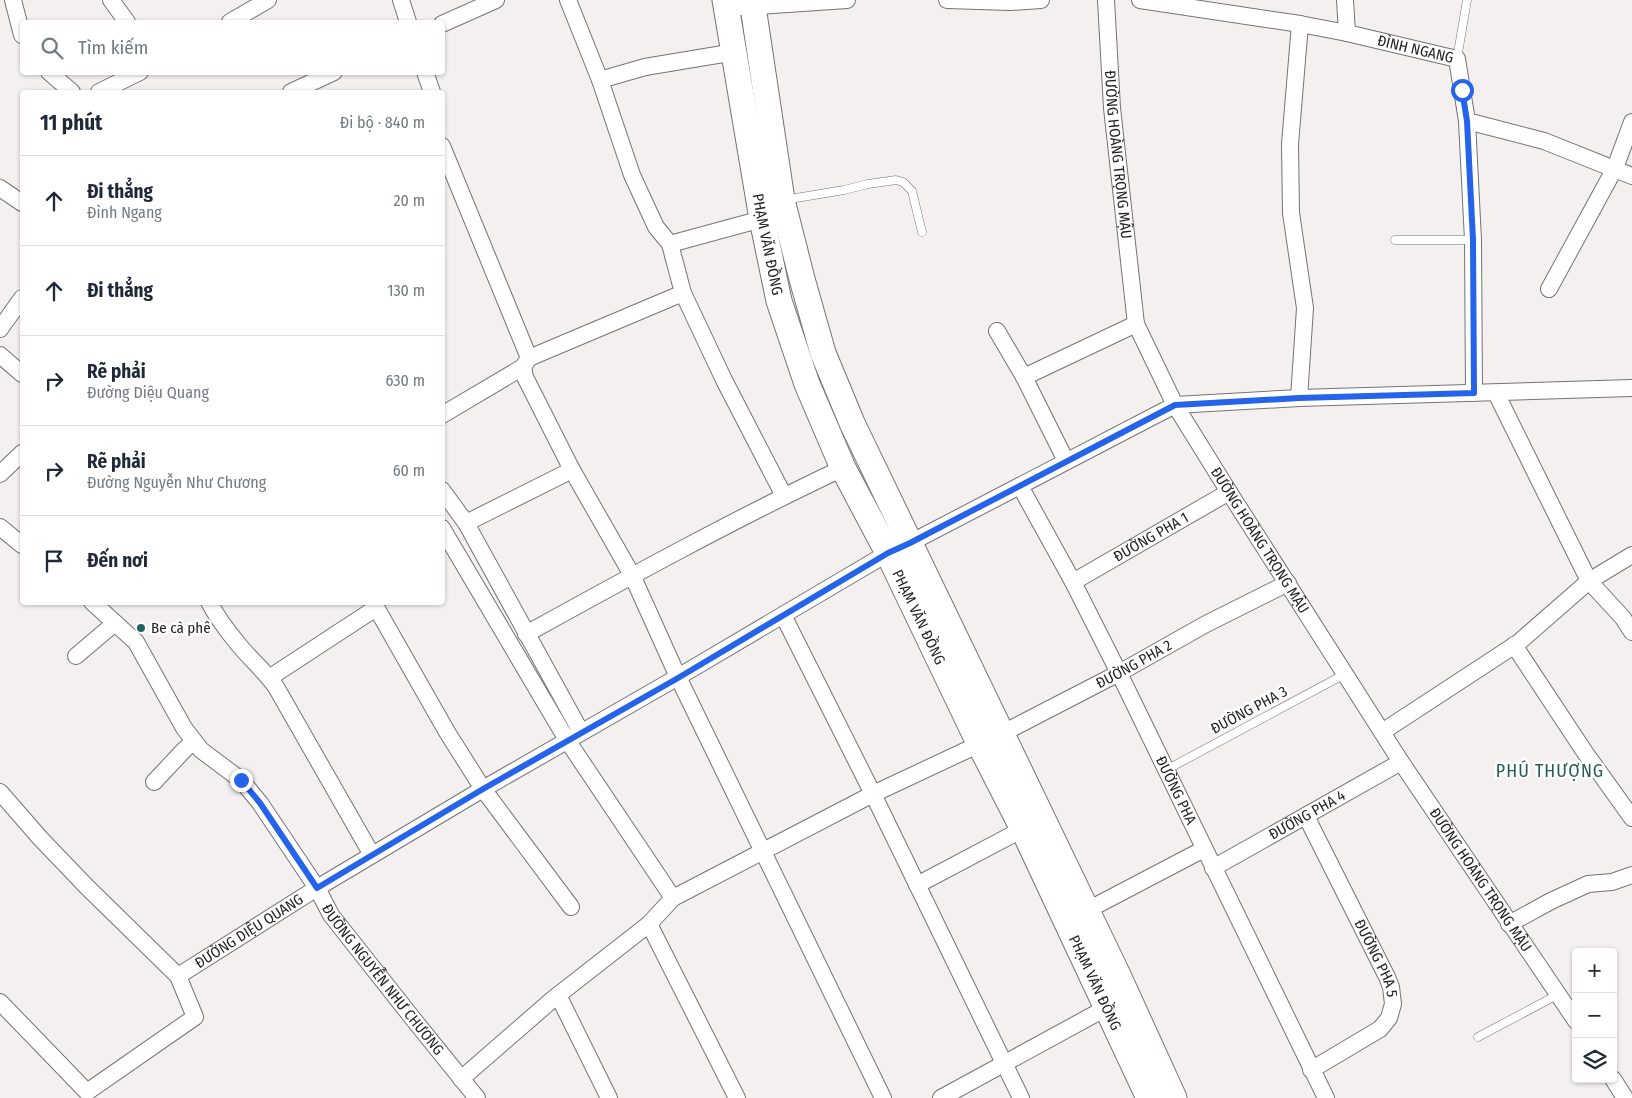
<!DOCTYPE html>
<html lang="vi">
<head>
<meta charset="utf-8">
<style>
  :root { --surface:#fff; --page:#f6f6f7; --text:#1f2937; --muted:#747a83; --line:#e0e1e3 }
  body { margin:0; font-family:"Fira Sans Condensed",sans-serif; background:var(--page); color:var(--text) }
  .controls { position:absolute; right:15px; bottom:15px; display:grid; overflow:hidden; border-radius:5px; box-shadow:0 1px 4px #0004 }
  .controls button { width:45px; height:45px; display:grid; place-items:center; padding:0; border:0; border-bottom:1px solid var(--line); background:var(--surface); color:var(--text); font:25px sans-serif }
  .stop { position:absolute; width:15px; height:15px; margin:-11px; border:4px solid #2563eb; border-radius:50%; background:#fff }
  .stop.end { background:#2563eb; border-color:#fff; box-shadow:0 1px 5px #0008 }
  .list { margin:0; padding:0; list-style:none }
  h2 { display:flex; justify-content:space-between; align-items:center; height:65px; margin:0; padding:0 20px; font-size:21px }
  h2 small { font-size:16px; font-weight:400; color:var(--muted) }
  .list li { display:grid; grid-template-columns:32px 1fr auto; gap:15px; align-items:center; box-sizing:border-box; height:90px; padding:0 20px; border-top:1px solid var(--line) }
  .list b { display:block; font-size:19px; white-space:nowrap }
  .list p { margin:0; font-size:16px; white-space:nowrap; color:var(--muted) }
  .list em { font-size:16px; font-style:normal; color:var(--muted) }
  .icon { flex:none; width:28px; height:28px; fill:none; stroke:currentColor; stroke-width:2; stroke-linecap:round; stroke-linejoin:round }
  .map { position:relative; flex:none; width:1632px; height:1098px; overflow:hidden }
  .search { position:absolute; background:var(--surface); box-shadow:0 1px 4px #0004; left:20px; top:20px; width:425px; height:55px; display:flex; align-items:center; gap:12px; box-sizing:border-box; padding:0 18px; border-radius:5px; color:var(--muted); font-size:19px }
  .panel { position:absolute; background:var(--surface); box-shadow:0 1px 4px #0004; left:20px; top:90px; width:425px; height:515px; border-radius:5px }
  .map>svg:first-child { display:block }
</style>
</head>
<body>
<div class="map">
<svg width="1632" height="1098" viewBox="0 0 1632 1098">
  <rect width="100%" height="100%" fill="#f4f0f0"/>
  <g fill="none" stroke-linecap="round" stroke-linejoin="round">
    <g stroke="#767372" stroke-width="9">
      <path id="service" d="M1457,59L1467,0
        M784,200L844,190L868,184L896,180L903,182L912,191L922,232
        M1395,240H1473
        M1166,770L1345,674
        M1478,1037L1559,994"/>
    </g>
    <g stroke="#767372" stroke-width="18">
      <g id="minor">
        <path d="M13,0L22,35"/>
        <path d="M111,0L127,22"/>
        <path d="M401,0L408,22"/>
        <path d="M568,0L600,80L632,175L656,227L670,244L683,293L724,380L784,496"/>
        <path d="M947,0L1010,2L1041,0"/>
        <path id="s1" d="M1106,0L1112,108L1136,324L1175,405L1229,492L1401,762L1576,1021"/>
        <path id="s2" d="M1140,0L1300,24L1347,33L1457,59L1467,121L1544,141L1632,176"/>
        <path d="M1345,0L1347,33"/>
        <path d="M726,8L847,0"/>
        <path d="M230,22L268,0"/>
        <path d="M442,24L496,0"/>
        <path d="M49,72L72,92"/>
        <path d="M425,72L432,92"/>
        <path d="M600,80L645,67L735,52"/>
        <path d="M99,92L140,72"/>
        <path d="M291,92L334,72"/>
        <path d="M1467,121L1473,240L1474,393"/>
        <path d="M442,146L529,358L523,367L442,415"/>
        <path d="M0,188L22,203"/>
        <path d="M670,244L762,219"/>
        <path d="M1549,289L1615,168L1632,122"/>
        <path d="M0,329L22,298"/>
        <path d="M997,331L1024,377L1066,461"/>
        <path d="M0,355L22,374"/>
        <path d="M529,358L683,293"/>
        <path d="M523,367L525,377L572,470L632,575L678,677L883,1098"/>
        <path d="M1024,377L1136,324"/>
        <path d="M1496,393L1589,581L1623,618L1632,632"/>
        <path d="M1299,398L1305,308L1291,213L1290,144L1300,24"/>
        <path d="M0,474L22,453"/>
        <path id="s3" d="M1020,486L1073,582L1119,673L1326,1098"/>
        <path d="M442,490L466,523L581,732"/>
        <path d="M466,523L572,470"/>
        <path d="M0,527L22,545"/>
        <path d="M442,528L567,740L673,898"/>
        <path id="s4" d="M1073,582L1229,492"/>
        <path id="s5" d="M92,602L136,642L184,728L201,750L241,780L260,803L317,888L331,915L414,1020L477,1098"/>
        <path d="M209,602C217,617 228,632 239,645C251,660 265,671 276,687L372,855"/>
        <path d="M373,602L447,732L483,789L571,907"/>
        <path d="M783,615L873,794L1021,1098"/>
        <path d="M526,634C631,576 735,519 843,468"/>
        <path d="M1514,645L1584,751L1632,818"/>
        <path d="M76,656L115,623"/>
        <path d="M269,678L376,608"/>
        <path d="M1382,732L1518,643L1589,581L1632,555"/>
        <path d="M154,782L185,749L194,742"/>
        <path d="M0,792L40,838L86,886L178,976L195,1017L87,1092L0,1002"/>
        <path id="s6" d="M1306,816L1387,977L1391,987L1393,1004L1389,1018L1380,1029L1311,1070"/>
        <path id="s7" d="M1213,868L1401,762"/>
        <path d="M917,885L1023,829"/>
        <path d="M1080,914L1204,849"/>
        <path d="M649,924L737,1098"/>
        <path d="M1509,924L1551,901L1588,884L1612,882L1632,875"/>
        <path id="s8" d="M178,976L317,888L483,789L678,677L888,553L910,543L1175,405L1299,398L1632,388"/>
        <path d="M558,995L609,1098"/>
        <path id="s9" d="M461,1079L553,999L649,924L673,898L873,794L1001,734L1119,673L1206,624L1288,583"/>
        <path d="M1613,1079L1625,1098"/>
        <path d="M941,1098L1106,1008"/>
      </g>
    </g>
    <g stroke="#767372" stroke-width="27">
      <g id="primary">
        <path id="s10" d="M725,0L762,219L779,301L807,384L843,468L888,553L980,745L1023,829L1149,1098"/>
        <path d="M752,0L782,200L802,279L823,353L852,423L1117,973L1174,1098"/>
      </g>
    </g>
    <use href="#service" stroke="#fff" stroke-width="8"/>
    <use href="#minor" stroke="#fff" stroke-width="16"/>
    <use href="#primary" stroke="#fff" stroke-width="25"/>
  </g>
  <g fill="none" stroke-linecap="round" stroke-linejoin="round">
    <path stroke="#2563eb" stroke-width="6" d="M241,780L260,803L317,888L483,789L678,678L888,553L910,543L1175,405L1299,398L1474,393L1473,240L1467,121L1462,90"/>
  </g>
  <circle fill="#1d665e" stroke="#fffefe" stroke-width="2" cx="141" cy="628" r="5"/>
  <g text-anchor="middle" stroke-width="5" stroke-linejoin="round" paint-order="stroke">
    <g font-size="15" fill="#242323" stroke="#fffefe">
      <text dy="5" stroke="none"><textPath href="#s2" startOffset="280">ĐÌNH NGANG</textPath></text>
      <text dy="5" stroke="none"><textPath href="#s1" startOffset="155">ĐƯỜNG HOÀNG TRỌNG MẬU</textPath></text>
      <text dy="5" stroke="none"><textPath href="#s10" startOffset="248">PHẠM VĂN ĐỒNG</textPath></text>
      <text dy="5" stroke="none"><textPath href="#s4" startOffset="90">ĐƯỜNG PHA 1</textPath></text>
      <text dy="5" stroke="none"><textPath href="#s1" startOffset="575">ĐƯỜNG HOÀNG TRỌNG MẬU</textPath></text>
      <text dy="5" stroke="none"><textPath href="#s10" startOffset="652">PHẠM VĂN ĐỒNG</textPath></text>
      <text dy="5" stroke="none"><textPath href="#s9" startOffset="796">ĐƯỜNG PHA 2</textPath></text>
      <text transform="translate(1249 710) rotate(-28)" y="5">ĐƯỜNG PHA 3</text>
      <text dy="5" stroke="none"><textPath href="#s3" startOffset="342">ĐƯỜNG PHA</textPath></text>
      <text dy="5" stroke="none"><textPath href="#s7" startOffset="108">ĐƯỜNG PHA 4</textPath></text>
      <text dy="5" stroke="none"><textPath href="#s1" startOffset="980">ĐƯỜNG HOÀNG TRỌNG MẬU</textPath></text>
      <text dy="5" stroke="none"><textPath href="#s8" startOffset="84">ĐƯỜNG DIỆU QUANG</textPath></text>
      <text dy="5" stroke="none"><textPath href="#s6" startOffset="159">ĐƯỜNG PHA 5</textPath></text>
      <text dy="5" stroke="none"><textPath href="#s5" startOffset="481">ĐƯỜNG NGUYỄN NHƯ CHƯƠNG</textPath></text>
      <text dy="5" stroke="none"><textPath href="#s10" startOffset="1058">PHẠM VĂN ĐỒNG</textPath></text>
    </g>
    <g font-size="15" fill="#242323" stroke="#fffefe" text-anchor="start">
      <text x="151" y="633">Be cà phê</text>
    </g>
    <g font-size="18" letter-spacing="1" fill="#255d55" stroke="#fffefe">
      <text x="1550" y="777">PHÚ THƯỢNG</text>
    </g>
  </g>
</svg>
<div class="controls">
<button>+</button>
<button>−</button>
<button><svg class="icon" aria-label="layers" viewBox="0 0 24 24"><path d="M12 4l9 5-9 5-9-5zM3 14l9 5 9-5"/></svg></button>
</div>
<div class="stop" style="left:1462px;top:90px"></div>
<div class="stop end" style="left:241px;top:780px"></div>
<div class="search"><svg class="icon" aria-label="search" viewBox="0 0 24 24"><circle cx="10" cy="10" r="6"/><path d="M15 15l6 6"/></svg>Tìm kiếm</div>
<section class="panel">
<h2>11 phút<small>Đi bộ · 840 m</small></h2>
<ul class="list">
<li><svg class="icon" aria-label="ahead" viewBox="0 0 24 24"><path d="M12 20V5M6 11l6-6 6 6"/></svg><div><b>Đi thẳng</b><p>Đình Ngang</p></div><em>20 m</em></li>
<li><svg class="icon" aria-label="ahead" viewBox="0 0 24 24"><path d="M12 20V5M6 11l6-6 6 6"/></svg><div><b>Đi thẳng</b></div><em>130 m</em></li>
<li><svg class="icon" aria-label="right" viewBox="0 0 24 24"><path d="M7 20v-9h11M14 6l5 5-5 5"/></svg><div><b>Rẽ phải</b><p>Đường Diệu Quang</p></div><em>630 m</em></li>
<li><svg class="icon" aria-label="right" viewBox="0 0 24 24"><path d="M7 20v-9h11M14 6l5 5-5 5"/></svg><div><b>Rẽ phải</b><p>Đường Nguyễn Như Chương</p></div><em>60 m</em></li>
<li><svg class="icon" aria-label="arrive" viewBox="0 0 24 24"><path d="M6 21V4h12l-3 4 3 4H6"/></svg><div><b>Đến nơi</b></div></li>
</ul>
</section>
</div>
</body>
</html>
